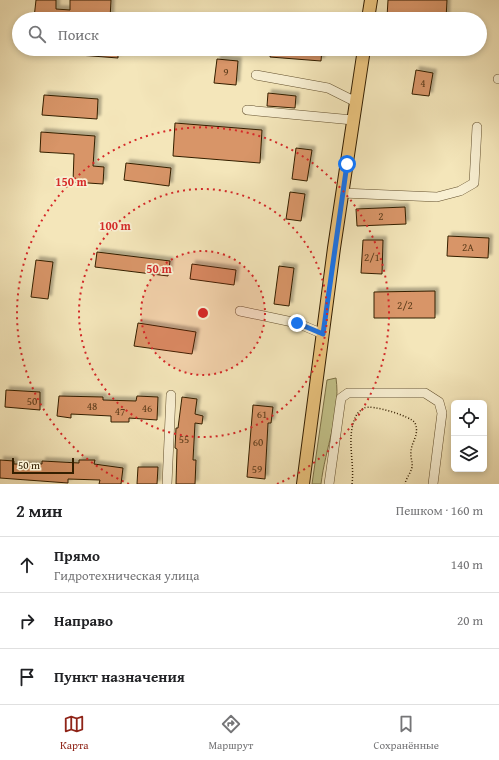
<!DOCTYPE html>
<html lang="ru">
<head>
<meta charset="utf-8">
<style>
  :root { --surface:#fff; --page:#f2f2f2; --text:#202124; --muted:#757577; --line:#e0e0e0; --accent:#8f2418 }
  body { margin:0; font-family:"Gentium Book Plus",serif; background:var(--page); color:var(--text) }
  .controls { position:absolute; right:12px; bottom:12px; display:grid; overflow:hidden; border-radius:6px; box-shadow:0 2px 6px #0003 }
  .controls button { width:36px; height:36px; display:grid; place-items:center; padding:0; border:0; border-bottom:1px solid var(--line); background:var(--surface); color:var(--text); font:20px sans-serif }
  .scale { position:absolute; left:12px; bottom:10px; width:62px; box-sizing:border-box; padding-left:4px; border:2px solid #331e00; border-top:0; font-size:11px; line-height:14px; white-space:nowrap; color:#331e00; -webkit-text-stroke:3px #f8efd2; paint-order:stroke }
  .stop { position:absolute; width:12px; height:12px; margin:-9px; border:3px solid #1a73e8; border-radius:50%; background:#fff }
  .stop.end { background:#1a73e8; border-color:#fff; box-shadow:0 1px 4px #0008 }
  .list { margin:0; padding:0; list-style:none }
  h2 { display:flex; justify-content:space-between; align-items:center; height:52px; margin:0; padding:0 16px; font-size:17px }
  h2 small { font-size:13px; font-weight:400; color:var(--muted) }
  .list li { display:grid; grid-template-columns:26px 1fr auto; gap:12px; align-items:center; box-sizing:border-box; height:56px; padding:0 16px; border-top:1px solid var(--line) }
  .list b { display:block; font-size:15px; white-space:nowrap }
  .list p { margin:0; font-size:13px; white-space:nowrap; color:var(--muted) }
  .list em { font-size:13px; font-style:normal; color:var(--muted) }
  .icon { flex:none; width:22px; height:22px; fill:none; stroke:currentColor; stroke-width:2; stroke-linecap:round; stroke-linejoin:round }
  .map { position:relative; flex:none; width:499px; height:484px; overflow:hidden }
  .search { position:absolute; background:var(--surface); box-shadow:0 2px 6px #0003; left:12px; right:12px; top:12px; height:44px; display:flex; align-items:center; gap:10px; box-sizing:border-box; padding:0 14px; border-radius:22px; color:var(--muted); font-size:15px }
  .sheet { height:220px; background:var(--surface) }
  nav { display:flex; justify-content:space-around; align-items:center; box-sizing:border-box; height:56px; border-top:1px solid var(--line); background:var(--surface); font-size:11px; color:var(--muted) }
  nav a { display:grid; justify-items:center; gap:2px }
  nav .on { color:var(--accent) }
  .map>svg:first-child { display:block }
</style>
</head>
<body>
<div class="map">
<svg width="499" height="484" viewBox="0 0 499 484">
  <defs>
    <filter id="shadow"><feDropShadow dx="3.5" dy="-3.5" stdDeviation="1" flood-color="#0004"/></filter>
  </defs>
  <rect width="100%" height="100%" fill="#f4e6ba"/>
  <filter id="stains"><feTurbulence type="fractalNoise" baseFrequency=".005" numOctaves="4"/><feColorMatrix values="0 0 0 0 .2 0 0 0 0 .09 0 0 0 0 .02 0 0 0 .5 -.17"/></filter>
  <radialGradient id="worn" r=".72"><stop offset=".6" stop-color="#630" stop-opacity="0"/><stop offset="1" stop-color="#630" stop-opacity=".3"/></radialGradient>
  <path fill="#c3c38a" stroke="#7b7045" d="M336,378C341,413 325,449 321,484H312L327,380Z"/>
  <path fill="#d89568" stroke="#331e00" filter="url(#shadow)" d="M36,0H56V9L70,10V0H111L110,19L34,18Z
    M388,0H447L446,19L387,17Z
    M66,49H118V58L66,54Z
    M271,49H322L321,61L270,57Z
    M217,59L238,61L236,85L214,83Z
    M416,70L433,73L429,96L412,94Z
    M268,93L296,96L295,108L267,106Z
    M44,95L98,99L97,119L42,115Z
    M175,123L262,130L260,163L173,156Z
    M41,132L95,136L93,166L104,167L103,184L73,182L74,154L40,152Z
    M296,148L312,150L307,181L292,179Z
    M126,163L171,168L169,186L124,180Z
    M290,192L305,194L301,221L286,219Z
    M405,207L406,224L357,226L356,209Z
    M448,236L489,238L488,258L447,256Z
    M363,240H383L382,274L361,273Z
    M97,252L170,261L168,276L95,267Z
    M36,260L53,262L48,299L31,297Z
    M192,264L236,270L234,285L190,279Z
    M279,266L294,268L289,306L274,304Z
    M435,291V318H374V292Z
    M138,323L196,332L192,354L134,346Z
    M6,390L40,392V410L5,407Z
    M59,396L103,397V400L136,401L137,396L158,397L157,420L129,418V422H111V416L71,414V418L57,416Z
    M182,397L197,399L195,414L203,416L202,424L195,423L193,460H196L195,484H176L177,449L175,448L176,428H178Z
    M253,405L273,407L271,423H268L265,479L247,477Z
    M0,460L14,461V464H42V461L79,463V460H95L94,464L123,468L121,484H99L100,480L68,479V483L0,478Z
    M138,467H158L157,484H137Z"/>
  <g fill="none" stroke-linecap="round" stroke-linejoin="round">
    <g stroke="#63502e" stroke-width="10">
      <path id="minor" d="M256,75L328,88L356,102
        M498,79H499
        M247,110L353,120
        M342,193L437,197L460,191L474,183L477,127
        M240,311L297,323L323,334
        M167,484L171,395
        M329,484L341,398L348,393H425L439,402L442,413L433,484"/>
    </g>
    <g stroke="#331e00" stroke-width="14">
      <path id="major" d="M368,19L371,0
        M303,484L334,248L364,49"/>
    </g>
    <path stroke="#331e00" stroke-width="1.5" stroke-dasharray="1 2" stroke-linecap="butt" d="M352,484C355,461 345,436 357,414C358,413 362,409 364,408C371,404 411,416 415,423C420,435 411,442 411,452C410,457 413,462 412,467C411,473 406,478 405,484"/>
    <use href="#minor" stroke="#f8efd2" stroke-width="9"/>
    <use href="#major" stroke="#eac37d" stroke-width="12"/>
  </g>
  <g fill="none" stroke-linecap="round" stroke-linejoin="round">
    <path stroke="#1a73e8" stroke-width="5" d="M297,323L323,334L347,164"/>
  </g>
  <circle cx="203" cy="313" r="62" fill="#d62828" fill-opacity=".12"/>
  <g fill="none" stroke="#d62828" stroke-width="2" stroke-dasharray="2 4">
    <circle cx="203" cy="313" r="62"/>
    <circle cx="203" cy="313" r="124"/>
    <path d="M129 484A186 186 0 1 1 277 484"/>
  </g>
  <g text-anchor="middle" stroke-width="3.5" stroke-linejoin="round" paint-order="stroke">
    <g font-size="11" fill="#5c3c1a">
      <text x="226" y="76">9</text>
      <text x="423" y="87">4</text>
      <text x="381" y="220">2</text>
      <text x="468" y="251">2А</text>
      <text x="372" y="261">2/1</text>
      <text x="405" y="309">2/2</text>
      <text x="32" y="405">50</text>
      <text x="92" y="410">48</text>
      <text x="147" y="412">46</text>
      <text x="120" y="415">47</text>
      <text x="262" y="418">61</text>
      <text x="184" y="443">55</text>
      <text x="258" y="446">60</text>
      <text x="257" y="473">59</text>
    </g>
  </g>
  <circle cx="203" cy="313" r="6" fill="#d62828" stroke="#f8efd2" stroke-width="2"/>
  <g font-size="12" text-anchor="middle" font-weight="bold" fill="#d62828" stroke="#f8efd2" stroke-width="3.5" stroke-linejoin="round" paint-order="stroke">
    <text x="71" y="186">150 m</text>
    <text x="115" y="230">100 m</text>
    <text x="159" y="273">50 m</text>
  </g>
  <rect width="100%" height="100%" filter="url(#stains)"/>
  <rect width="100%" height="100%" fill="url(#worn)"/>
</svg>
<div class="controls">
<button><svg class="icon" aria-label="locate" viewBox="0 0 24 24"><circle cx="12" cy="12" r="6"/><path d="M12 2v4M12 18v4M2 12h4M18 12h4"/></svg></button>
<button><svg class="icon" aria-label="layers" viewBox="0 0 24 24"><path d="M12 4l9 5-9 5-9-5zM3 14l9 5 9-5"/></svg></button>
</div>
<div class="scale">50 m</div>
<div class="stop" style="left:347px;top:164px"></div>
<div class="stop end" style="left:297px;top:323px"></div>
<div class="search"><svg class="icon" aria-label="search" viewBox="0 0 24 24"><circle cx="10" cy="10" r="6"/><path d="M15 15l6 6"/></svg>Поиск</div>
</div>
<section class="sheet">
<h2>2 мин<small>Пешком · 160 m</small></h2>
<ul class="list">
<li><svg class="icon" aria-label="ahead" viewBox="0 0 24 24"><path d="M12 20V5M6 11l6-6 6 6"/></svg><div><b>Прямо</b><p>Гидротехническая улица</p></div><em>140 m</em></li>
<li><svg class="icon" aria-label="right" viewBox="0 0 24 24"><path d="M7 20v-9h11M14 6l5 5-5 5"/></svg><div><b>Направо</b></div><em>20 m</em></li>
<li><svg class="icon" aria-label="arrive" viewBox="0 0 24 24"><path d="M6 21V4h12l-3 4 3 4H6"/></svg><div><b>Пункт назначения</b></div></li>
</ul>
</section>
<nav>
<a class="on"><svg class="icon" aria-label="map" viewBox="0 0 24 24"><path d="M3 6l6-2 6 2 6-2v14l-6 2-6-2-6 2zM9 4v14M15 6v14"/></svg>Карта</a>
<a><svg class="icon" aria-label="directions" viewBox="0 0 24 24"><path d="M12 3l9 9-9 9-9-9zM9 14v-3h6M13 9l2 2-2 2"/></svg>Маршрут</a>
<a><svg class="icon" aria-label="saved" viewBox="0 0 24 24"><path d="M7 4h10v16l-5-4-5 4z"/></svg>Сохранённые</a>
</nav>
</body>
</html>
